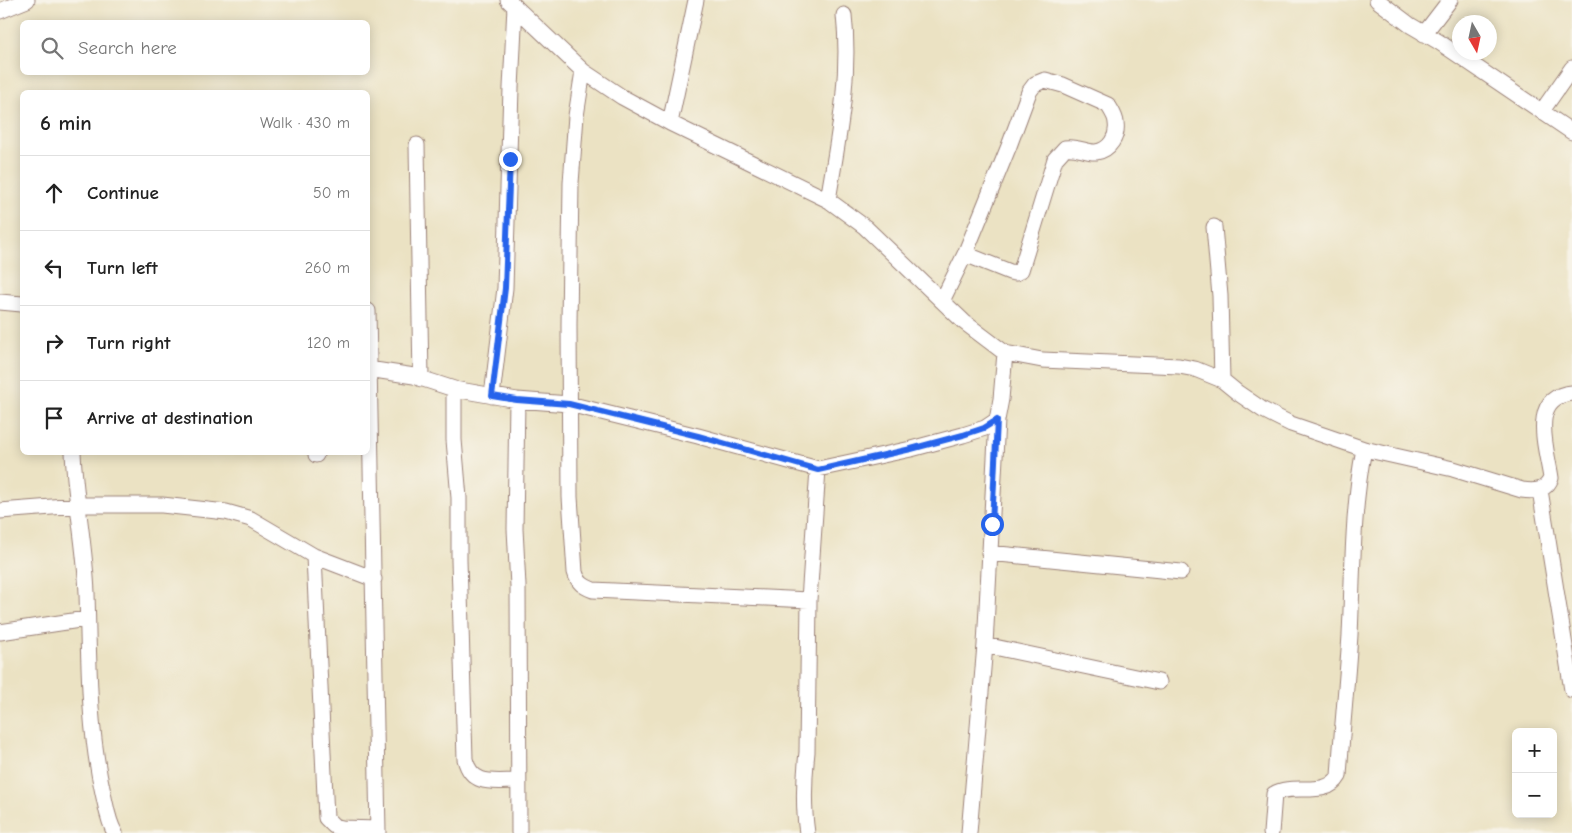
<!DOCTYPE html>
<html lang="en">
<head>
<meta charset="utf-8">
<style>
  :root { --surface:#fff; --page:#f2f2f2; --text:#222; --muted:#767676; --line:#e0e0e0 }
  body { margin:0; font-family:"Comic Neue",sans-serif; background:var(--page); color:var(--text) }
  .controls { position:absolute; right:15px; bottom:15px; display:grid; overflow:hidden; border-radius:8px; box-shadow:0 2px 12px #0003 }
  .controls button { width:45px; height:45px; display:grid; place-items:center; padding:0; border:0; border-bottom:1px solid var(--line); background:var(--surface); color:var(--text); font:25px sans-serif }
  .compass { position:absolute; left:1452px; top:15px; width:45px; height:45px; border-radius:50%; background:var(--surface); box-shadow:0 2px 12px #0003; rotate:171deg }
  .stop { position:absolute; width:15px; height:15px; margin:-11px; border:4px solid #2563eb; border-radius:50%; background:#fff }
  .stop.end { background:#2563eb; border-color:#fff; box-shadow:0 1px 5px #0008 }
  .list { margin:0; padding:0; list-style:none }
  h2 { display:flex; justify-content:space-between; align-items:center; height:65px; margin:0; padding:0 20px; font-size:21px }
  h2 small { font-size:16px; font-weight:400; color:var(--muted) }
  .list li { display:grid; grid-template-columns:32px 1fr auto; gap:15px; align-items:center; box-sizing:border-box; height:75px; padding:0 20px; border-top:1px solid var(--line) }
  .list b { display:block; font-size:19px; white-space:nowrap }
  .list em { font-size:16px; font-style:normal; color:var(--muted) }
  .icon { flex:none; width:28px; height:28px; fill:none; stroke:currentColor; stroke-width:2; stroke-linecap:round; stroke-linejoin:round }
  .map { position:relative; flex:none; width:1572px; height:833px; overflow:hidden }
  .search { position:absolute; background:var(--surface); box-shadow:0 2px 12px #0003; left:20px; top:20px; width:350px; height:55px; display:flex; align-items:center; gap:12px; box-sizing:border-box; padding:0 18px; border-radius:8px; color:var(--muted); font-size:19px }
  .panel { position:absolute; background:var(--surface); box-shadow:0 2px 12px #0003; left:20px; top:90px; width:350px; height:365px; border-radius:8px }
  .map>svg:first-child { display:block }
</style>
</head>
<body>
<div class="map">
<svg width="1572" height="833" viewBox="0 0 1572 833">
  <rect width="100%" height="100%" fill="#f7f3e8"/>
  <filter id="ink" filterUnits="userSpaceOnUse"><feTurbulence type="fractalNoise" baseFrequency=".02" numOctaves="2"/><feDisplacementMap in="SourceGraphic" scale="10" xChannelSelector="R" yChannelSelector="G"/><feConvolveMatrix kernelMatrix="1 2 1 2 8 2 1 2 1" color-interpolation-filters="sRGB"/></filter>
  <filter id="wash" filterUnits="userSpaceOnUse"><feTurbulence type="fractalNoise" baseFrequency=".0096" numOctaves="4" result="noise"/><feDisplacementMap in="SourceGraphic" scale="20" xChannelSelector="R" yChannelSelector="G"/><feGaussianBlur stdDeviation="1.12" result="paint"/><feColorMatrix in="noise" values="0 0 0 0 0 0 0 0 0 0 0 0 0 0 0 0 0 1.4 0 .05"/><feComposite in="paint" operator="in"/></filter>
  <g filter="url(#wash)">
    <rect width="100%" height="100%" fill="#ebe2c3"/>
  </g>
  <g filter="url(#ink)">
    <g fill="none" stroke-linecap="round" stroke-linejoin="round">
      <g stroke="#9a8077" stroke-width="17">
        <path id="minor" d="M508,0L583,71L622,97L670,123L828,200L865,227L964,322L1005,353L1042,360L1179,366L1195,369L1222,380L1238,393L1263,410L1291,424L1364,449L1453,469L1522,490C1535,492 1546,491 1551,478C1547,449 1528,397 1572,393
          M1377,0L1410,25L1439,42L1572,132
          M0,11L27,0
          M1424,34L1450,0
          M583,71L576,116L571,183L569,325L570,497L575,572C578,583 583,586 593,590L809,600
          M1542,111L1572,68
          M670,123L696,0
          M417,145L421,379
          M828,200C838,139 851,77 844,15
          M1214,227L1220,296L1222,380
          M942,301L965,254L1009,146L1029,92L1035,84L1045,80L1063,85L1108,105C1111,110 1116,117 1116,123C1118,136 1110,150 1096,152C1087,153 1077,146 1065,148L1055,159L1021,270L1016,273L1010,272L965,254
          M0,302L22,304
          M368,311L378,833
          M368,369L414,376L454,389L517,400L569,404L698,436L818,469L911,449L963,435L985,428L997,420L1001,399L1005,353
          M454,389V440L459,498V560L465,759C472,787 494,781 518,781
          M492,396L505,288L511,88L515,6
          M517,400L515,529L518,586L519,833
          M73,452C75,499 85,545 87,593C89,660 88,727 103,793C106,806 108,822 115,833
          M316,452V455
          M1540,490L1572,690
          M0,511L78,505H162L226,512L251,519L314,556L374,579
          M989,553L1181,572
          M314,556L326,818L334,826L342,828L378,829
          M0,632L86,619
          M985,645L1159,682
          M807,833C803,806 804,779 807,752L809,600L818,469
          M969,833L985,645L997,420
          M1271,833L1274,794C1293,782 1326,799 1339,776C1342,729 1347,682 1350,635C1353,573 1352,510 1364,449"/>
      </g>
      <use href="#minor" stroke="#fff" stroke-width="15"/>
    </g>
  </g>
  <g fill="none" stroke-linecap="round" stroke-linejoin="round" filter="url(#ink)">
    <path stroke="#2563eb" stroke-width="6" d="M510,159L505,288L492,396L517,400L569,404L698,436L818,470L911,449L963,435L984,428L997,420L992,524"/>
  </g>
</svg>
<div class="controls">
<button>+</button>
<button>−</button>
</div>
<svg class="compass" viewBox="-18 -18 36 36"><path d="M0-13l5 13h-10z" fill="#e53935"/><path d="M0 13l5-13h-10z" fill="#767676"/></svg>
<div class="stop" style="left:992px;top:524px"></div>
<div class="stop end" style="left:510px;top:159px"></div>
<div class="search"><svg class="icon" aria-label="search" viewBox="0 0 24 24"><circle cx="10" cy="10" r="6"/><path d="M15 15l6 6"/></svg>Search here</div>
<section class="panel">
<h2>6 min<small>Walk · 430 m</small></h2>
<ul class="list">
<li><svg class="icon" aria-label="ahead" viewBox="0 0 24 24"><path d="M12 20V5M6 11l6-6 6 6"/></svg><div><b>Continue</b></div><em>50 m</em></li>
<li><svg class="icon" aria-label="left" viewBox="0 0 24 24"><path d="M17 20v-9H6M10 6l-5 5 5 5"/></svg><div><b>Turn left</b></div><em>260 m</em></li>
<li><svg class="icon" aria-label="right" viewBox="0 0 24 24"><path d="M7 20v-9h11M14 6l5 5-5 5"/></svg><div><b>Turn right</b></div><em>120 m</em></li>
<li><svg class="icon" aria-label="arrive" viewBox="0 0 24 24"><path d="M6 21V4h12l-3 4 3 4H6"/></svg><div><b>Arrive at destination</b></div></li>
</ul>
</section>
</div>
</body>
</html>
